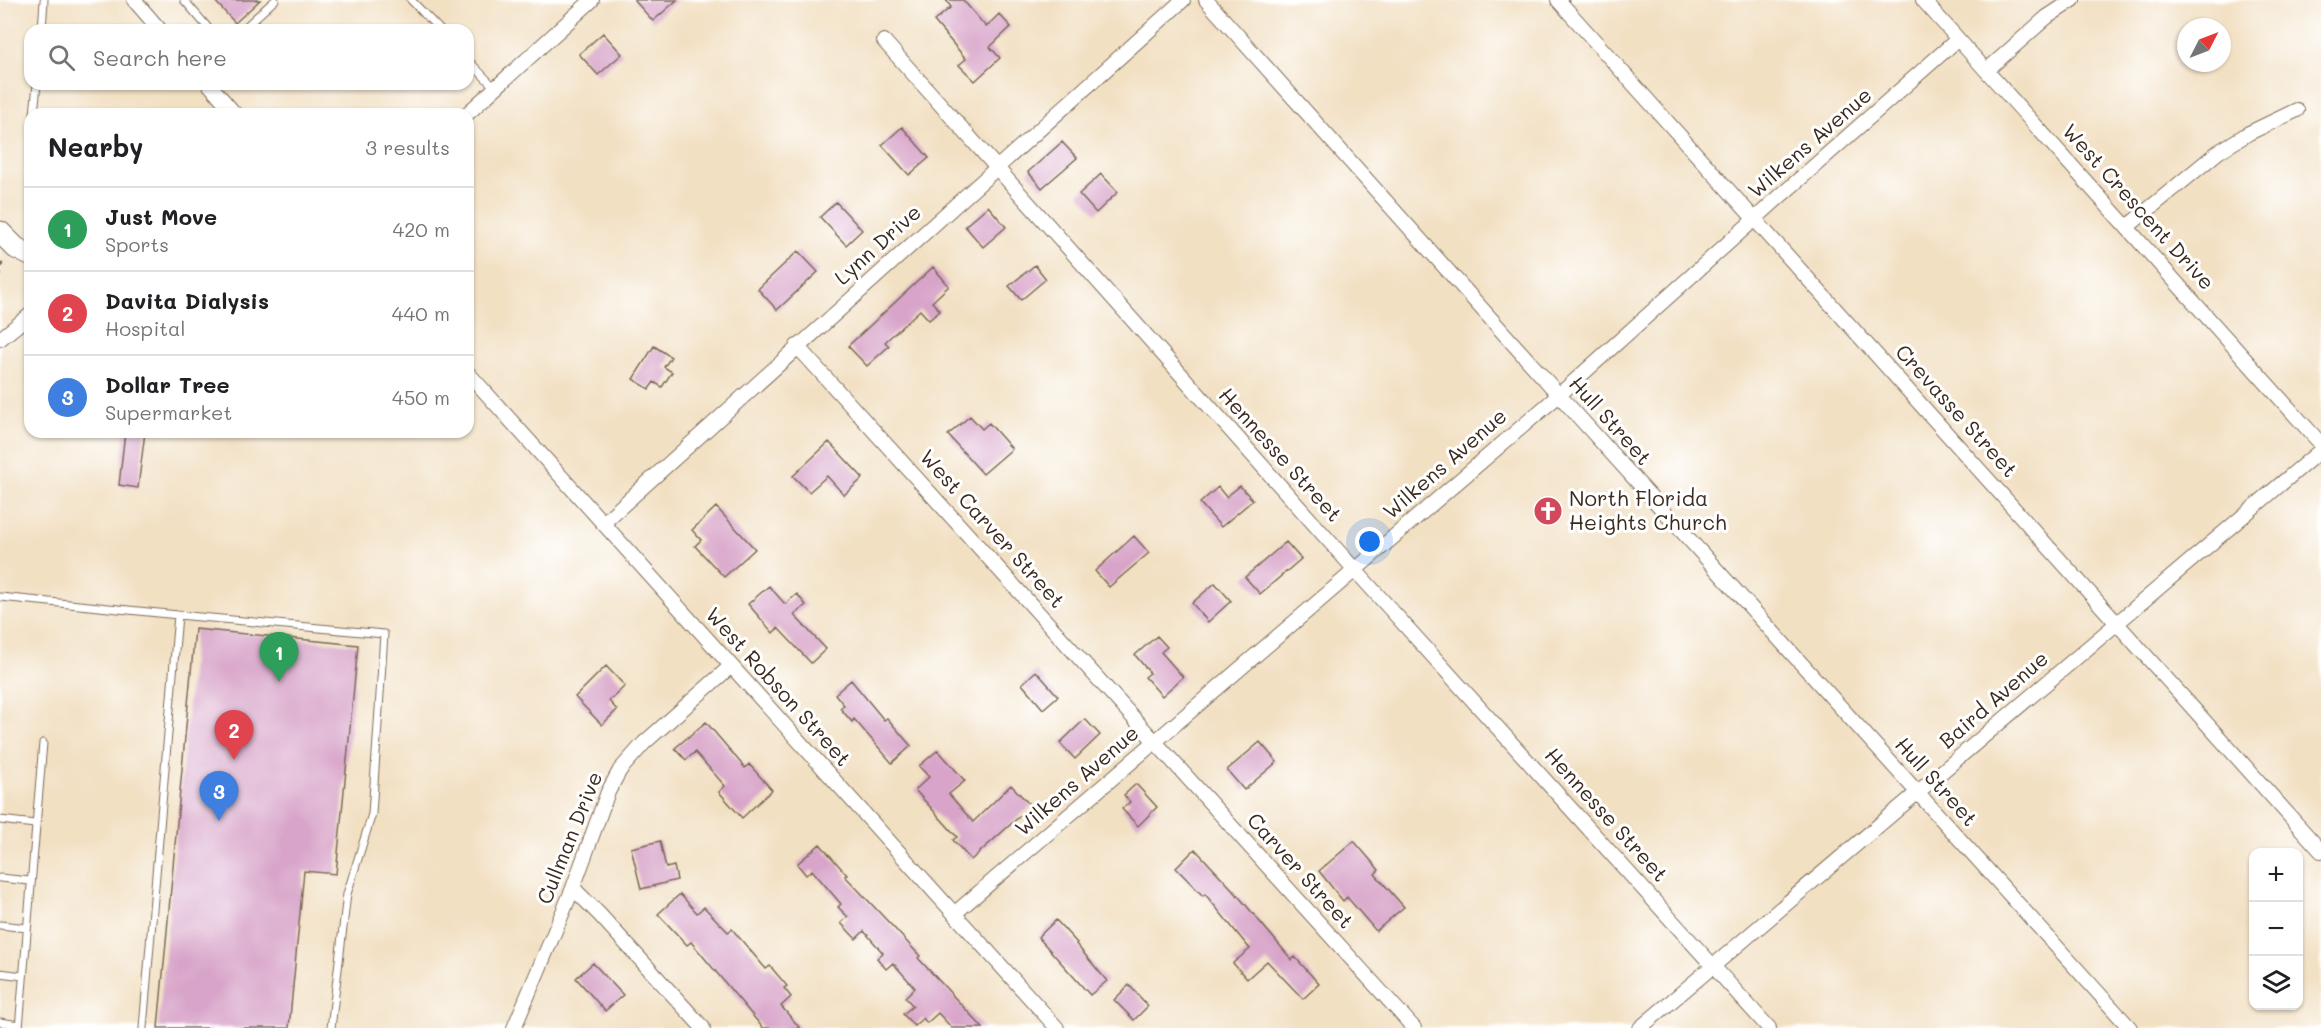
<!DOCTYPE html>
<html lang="en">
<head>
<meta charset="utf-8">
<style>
  :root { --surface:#fff; --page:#f6f6f6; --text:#202124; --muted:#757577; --line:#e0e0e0; --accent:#0f766e }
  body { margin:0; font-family:Mali,sans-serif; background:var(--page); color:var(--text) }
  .controls { position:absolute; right:18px; bottom:18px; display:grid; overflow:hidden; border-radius:12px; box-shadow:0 2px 4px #0004 }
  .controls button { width:54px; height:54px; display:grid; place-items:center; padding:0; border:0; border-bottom:2px solid var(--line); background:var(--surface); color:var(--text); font:30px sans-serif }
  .compass { position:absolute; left:2177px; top:18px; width:54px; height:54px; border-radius:50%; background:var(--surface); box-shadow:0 2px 4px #0004; rotate:48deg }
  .you { position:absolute; left:1370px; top:542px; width:21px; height:21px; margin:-15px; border:4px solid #fff; border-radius:50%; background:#1a73e8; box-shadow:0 0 0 9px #1a73e833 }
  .badge { display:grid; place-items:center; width:39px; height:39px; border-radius:50%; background:var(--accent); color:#fff; font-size:20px; font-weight:700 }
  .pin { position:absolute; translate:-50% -50px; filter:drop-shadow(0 2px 3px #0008) }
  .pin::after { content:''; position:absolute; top:32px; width:21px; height:18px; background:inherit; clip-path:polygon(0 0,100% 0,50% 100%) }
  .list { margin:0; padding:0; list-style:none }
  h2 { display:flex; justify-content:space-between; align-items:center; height:78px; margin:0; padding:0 24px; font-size:26px }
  h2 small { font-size:20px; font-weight:400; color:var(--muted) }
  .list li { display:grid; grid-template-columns:39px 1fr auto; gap:18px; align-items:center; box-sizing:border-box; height:84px; padding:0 24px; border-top:2px solid var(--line) }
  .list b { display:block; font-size:22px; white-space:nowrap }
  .list p { margin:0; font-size:20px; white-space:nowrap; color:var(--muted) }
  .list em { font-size:20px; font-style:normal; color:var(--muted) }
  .icon { flex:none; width:33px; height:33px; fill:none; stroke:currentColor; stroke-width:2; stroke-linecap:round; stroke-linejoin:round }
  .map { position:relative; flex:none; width:2321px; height:1028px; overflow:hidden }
  .search { position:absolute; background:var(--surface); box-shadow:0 2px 4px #0004; left:24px; top:24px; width:450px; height:66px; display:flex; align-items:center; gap:15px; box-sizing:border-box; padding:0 21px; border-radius:18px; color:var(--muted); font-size:22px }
  .panel { position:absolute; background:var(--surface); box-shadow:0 2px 4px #0004; left:24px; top:108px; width:450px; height:330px; border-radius:18px }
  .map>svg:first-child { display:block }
</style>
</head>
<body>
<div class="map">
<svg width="2321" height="1028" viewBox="0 0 2321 1028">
  <rect width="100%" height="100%" fill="#fff"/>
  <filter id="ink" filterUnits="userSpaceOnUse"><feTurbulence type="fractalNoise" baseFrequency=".0167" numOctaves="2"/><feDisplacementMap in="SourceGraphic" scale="12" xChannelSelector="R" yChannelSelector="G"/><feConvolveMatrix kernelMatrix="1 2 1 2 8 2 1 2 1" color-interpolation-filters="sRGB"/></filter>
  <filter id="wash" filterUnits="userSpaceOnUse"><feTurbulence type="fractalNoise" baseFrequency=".008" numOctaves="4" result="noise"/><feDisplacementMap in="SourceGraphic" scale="24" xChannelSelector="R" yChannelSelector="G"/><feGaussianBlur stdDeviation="1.35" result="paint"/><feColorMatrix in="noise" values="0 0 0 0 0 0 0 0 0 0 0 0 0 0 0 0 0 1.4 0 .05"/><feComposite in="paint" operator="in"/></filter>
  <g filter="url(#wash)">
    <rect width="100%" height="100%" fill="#f2e0c3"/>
    <g id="blocks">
      <path fill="#d8a4c9" d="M214,0H260L235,23Z
        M634,0H677L653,21Z
        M946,0H963L986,27L999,14L1011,27L990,47L1000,58L975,81L959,65L966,59L934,21L951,7Z
        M603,33L622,54L598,75L579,54Z
        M902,127L929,158L909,175L882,145Z
        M1062,142L1077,158L1042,188L1028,172Z
        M1101,174L1118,192L1096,213L1079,194Z
        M836,202L862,230L846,245L820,217Z
        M988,206L1006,227L983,247L965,226Z
        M798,251L818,272L777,310L758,289Z
        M1035,265L1046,279L1021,300L1009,286Z
        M933,267L949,286L932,302L940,311L929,320L920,310L885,342L889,346L867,366L848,346Z
        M654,346L671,357L664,367L672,372L662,387L654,382L649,389L633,379Z
        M970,416L982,429L989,423L1012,449L983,474L948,435Z
        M125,432H145L138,488L119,485Z
        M829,442L863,478L844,495L827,476L809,492L793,476Z
        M1240,486L1253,500L1221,527L1200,503L1218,487L1226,497Z
        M716,507L755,549L724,577L695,546L701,540L692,530Z
        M1134,536L1149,553L1109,587L1095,571Z
        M1286,542L1301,559L1260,594L1245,577Z
        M1215,583L1231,601L1208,622L1192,603Z
        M769,586L785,604L797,594L806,605L794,615L826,649L811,663L778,628L773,633L748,604Z
        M195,629L358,645L336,874L304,871L289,1028H158Z
        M1157,636L1167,647L1161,652L1183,677L1162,696L1145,677L1150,673L1135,655Z
        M606,666L625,686L609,701L617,710L602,725L575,697Z
        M1036,671L1058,696L1043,709L1022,684Z
        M851,680L884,720L887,718L911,746L892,763L854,719L852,722L840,708L844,705L835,694Z
        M1085,719L1100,735L1075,759L1060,743Z
        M706,722L745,768L749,764L772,790L742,818L719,792L725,786L695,752L686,760L675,748Z
        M1260,742L1277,762L1244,790L1227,770Z
        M938,750L965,781L949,794L973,822L1011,785L1031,806L971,860L953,840L957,837L915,790L929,777L919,766Z
        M1136,784L1157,807L1138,826L1122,809L1130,802L1124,795Z
        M660,841L666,868L674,866L677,880L641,889L631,848Z
        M1354,841L1379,870L1375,874L1404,907L1376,931L1347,897L1343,901L1319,871Z
        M820,844L847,875L845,876L895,929L920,956L918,958L983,1028H952L938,1013L927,1023L923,1018L914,1026L903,1014L913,1006L905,997L915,988L893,963L886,969L877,958L883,953L864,931L856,939L841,923L848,917L838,907L841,904L812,870L806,875L797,864Z
        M1195,849L1234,891L1292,960L1295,957L1319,984L1303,999L1267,961L1247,979L1233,963L1250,949L1205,894L1203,896L1176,868Z
        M680,894L697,913L704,907L728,932L732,929L766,969L770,966L787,986L784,988L791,997L781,1006L800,1028H763L691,942L687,945L658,914Z
        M1056,920L1077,943L1076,944L1107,981L1090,995L1038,937Z
        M593,963L623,995L605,1011L576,978Z
        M1129,985L1148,1006L1134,1020L1114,1000Z"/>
    </g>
  </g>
  <g filter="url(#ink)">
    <use href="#blocks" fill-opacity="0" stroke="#7b6a58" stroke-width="1.5"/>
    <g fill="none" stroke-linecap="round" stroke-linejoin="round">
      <g stroke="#7b6a58" stroke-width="9">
        <path id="lane" d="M184,0L210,30
          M411,0L440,30
          M42,30L44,0
          M242,30L275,0
          M468,60L495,88
          M34,114L37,84
          M30,160V170
          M0,597L178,615L143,1028
          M178,615L384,634L372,814L347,894L331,1028
          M0,820L35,824
          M0,878L30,881
          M0,925L27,928
          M0,973L23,976
          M0,1022L19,1025
          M19,1028L43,743"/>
      </g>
      <g stroke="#7b6a58" stroke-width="16">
        <path id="street" d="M134,0L160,30
          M1206,0L1559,395L2130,1028
          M1558,0L2321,851
          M1923,0L2321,444
          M884,41L1355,570L1769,1028
          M1987,70L2047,17L2073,0
          M209,84L235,114
          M467,114L592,0
          M2127,227L2218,152L2249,133L2297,110
          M0,339L30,315
          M797,346L1414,1028
          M468,373L1057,1028
          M603,523L1183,0
          M573,888L599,914L703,1028
          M954,914L1559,395L1777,199L1958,39
          M514,1028L573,888L608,792L620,770L644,743L731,666
          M1640,1028L2321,450"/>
      </g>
      <g stroke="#7b6a58" stroke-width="23">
        <path id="primary" d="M0,232L16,248L30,255"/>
      </g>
      <path stroke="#7b6a58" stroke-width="3" stroke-dasharray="4.5 4.5" stroke-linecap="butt" d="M0,276L2,261"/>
      <use href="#lane" stroke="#fff" stroke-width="7"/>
      <use href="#street" stroke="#fff" stroke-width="14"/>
      <use href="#primary" stroke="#fff" stroke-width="21"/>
    </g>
  </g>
  <defs>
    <g id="church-disc" transform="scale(1.5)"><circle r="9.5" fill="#d1495b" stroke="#fff"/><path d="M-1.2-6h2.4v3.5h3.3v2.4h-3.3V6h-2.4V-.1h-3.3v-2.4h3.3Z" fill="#fff"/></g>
  </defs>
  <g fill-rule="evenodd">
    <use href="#church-disc" x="1548" y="511"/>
  </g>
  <g text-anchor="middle" stroke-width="6" stroke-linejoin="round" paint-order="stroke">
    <g font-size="21" fill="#3b2a1e" stroke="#fff">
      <text transform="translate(1810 143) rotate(-41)" y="7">Wilkens Avenue</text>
      <text transform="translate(2138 207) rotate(48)" y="7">West Crescent Drive</text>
      <text transform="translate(878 245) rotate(-42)" y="7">Lynn Drive</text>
      <text transform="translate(1956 411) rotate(48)" y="7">Crevasse Street</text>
      <text transform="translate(1610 421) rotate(48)" y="7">Hull Street</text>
      <text transform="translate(1280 455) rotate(48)" y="7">Hennesse Street</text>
      <text transform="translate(1445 464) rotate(-41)" y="7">Wilkens Avenue</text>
      <text transform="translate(992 529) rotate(48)" y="7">West Carver Street</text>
      <text transform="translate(778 687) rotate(48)" y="7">West Robson Street</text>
      <text transform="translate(1994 700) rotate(-41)" y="7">Baird Avenue</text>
      <text transform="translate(1077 781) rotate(-41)" y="7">Wilkens Avenue</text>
      <text transform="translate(1936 782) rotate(48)" y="7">Hull Street</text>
      <text transform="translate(1606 815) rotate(48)" y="7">Hennesse Street</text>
      <text transform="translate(570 838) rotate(-68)" y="7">Cullman Drive</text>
      <text transform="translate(1300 871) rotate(48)" y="7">Carver Street</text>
    </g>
    <g font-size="21" fill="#3b2a1e" stroke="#fff" text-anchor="start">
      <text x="1569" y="506">North Florida<tspan x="1569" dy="24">Heights Church</tspan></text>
    </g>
  </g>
</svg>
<div class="controls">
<button>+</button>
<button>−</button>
<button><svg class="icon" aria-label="layers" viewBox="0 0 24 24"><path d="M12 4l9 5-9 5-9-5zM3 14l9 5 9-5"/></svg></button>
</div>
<svg class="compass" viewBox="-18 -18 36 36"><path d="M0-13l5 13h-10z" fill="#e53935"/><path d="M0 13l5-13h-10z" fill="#757577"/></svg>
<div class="you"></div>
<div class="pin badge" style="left:279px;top:682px;background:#2e9e5b">1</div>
<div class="pin badge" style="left:234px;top:760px;background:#e0444e">2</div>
<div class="pin badge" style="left:219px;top:821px;background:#3f7fe0">3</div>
<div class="search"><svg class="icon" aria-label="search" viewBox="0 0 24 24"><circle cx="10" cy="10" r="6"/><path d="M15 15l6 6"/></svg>Search here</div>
<section class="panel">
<h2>Nearby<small>3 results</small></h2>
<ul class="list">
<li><span class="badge" style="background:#2e9e5b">1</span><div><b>Just Move</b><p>Sports</p></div><em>420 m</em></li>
<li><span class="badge" style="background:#e0444e">2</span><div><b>Davita Dialysis</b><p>Hospital</p></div><em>440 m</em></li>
<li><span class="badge" style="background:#3f7fe0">3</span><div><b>Dollar Tree</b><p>Supermarket</p></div><em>450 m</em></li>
</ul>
</section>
</div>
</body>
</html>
